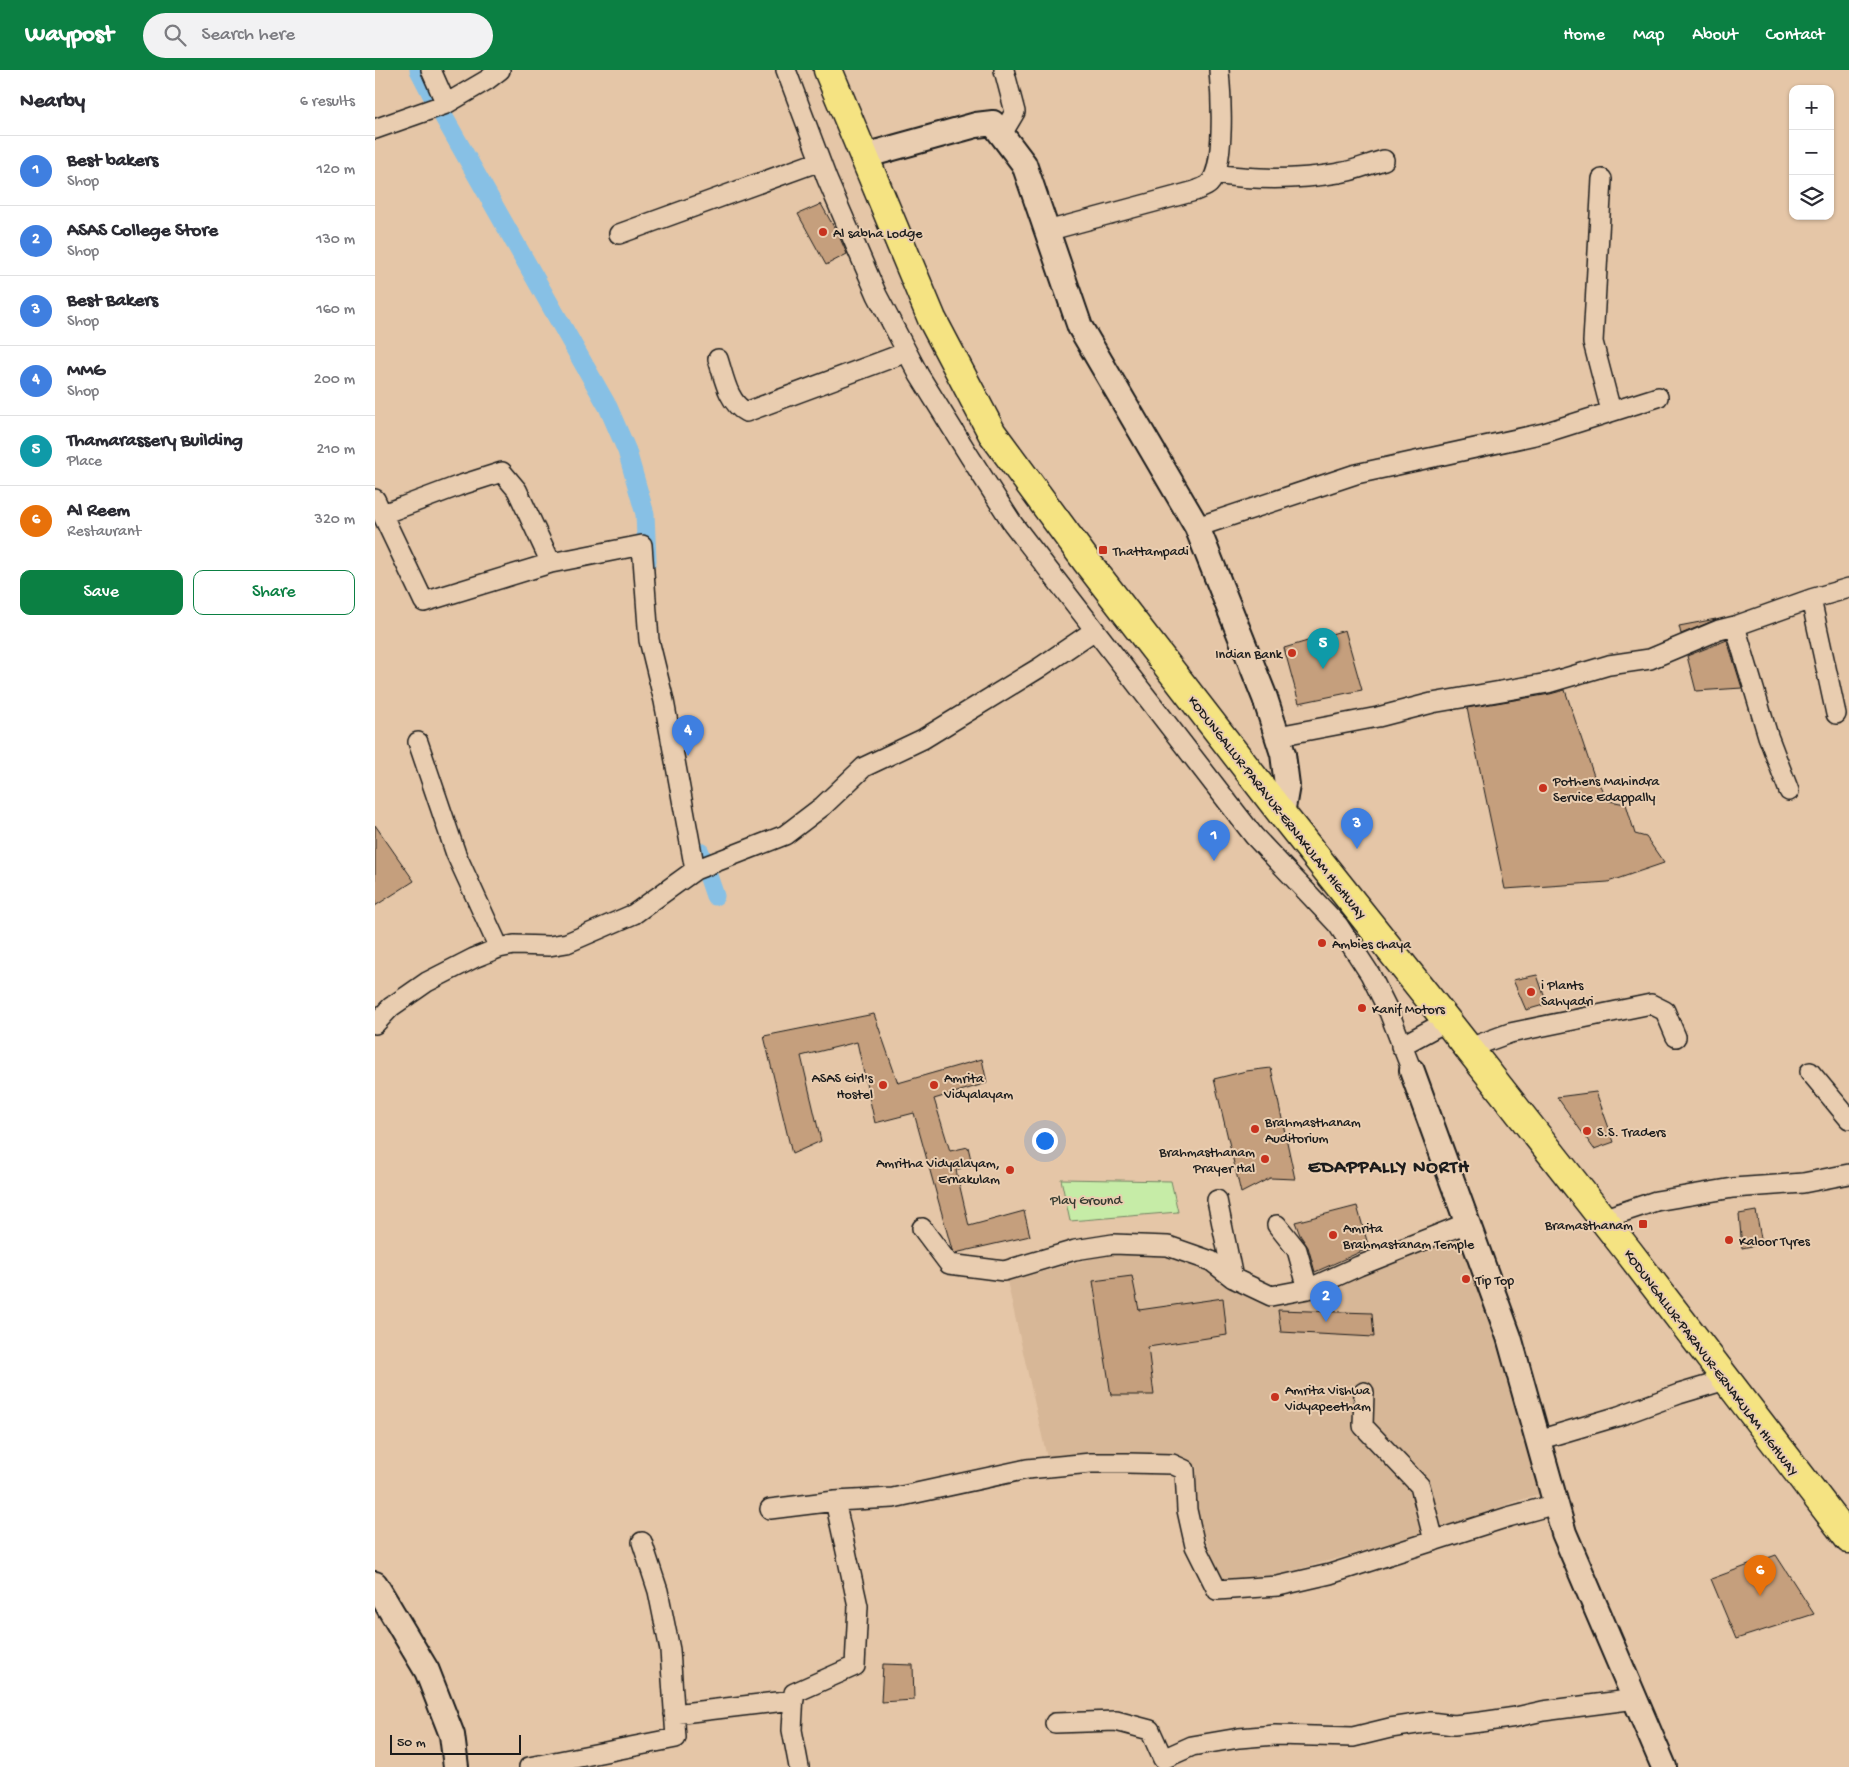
<!DOCTYPE html>
<html lang="en">
<head>
<meta charset="utf-8">
<style>
  :root { --surface:#fff; --page:#f2f2f3; --text:#2b2b33; --muted:#7c7c81; --line:#e1e1e2; --accent:#0b8043 }
  body { margin:0; font-family:"Gochi Hand",sans-serif; background:var(--page); color:var(--text) }
  .controls { position:absolute; right:15px; top:15px; display:grid; overflow:hidden; border-radius:10px; box-shadow:0 1px 4px #0004 }
  .controls button { width:45px; height:45px; display:grid; place-items:center; padding:0; border:0; border-bottom:1px solid var(--line); background:var(--surface); color:var(--text); font:25px sans-serif }
  .scale { position:absolute; left:15px; bottom:12px; width:131px; box-sizing:border-box; padding-left:5px; border:2px solid #1c1c1c; border-top:0; font-size:14px; line-height:18px; white-space:nowrap; color:#1c1c1c; -webkit-text-stroke:4px #e9cdb0; paint-order:stroke }
  .you { position:absolute; left:669px; top:1070px; width:18px; height:18px; margin:-12px; border:4px solid #fff; border-radius:50%; background:#1a73e8; box-shadow:0 0 0 8px #1a73e833 }
  .badge { display:grid; place-items:center; width:32px; height:32px; border-radius:50%; background:var(--accent); color:#fff; font-size:16px; font-weight:700 }
  .pin { position:absolute; translate:-50% -41px; filter:drop-shadow(0 1px 2px #0008) }
  .pin::after { content:''; position:absolute; top:26px; width:18px; height:15px; background:inherit; clip-path:polygon(0 0,100% 0,50% 100%) }
  .list { margin:0; padding:0; list-style:none }
  h2 { display:flex; justify-content:space-between; align-items:center; height:65px; margin:0; padding:0 20px; font-size:21px }
  h2 small { font-size:16px; font-weight:400; color:var(--muted) }
  .list li { display:grid; grid-template-columns:32px 1fr auto; gap:15px; align-items:center; box-sizing:border-box; height:70px; padding:0 20px; border-top:1px solid var(--line) }
  .list b { display:block; font-size:19px; white-space:nowrap }
  .list p { margin:0; font-size:16px; white-space:nowrap; color:var(--muted) }
  .list em { font-size:16px; font-style:normal; color:var(--muted) }
  .actions { display:flex; gap:10px; padding:15px 20px }
  .actions a { flex:1; padding:11px 0; border:1px solid var(--accent); border-radius:10px; text-align:center; font-size:18px; color:var(--accent) }
  .actions .main { background:var(--accent); color:#fff }
  .icon { flex:none; width:28px; height:28px; fill:none; stroke:currentColor; stroke-width:2; stroke-linecap:round; stroke-linejoin:round }
  .map { position:relative; flex:none; width:1474px; height:1697px; overflow:hidden }
  header { display:flex; align-items:center; gap:30px; box-sizing:border-box; height:70px; padding:0 25px; background:var(--accent); color:#fff }
  header strong { font-size:24px }
  nav { display:flex; gap:28px; margin-inline-start:auto; font-size:18px }
  .search { width:350px; height:45px; background:var(--page); display:flex; align-items:center; gap:12px; box-sizing:border-box; padding:0 18px; border-radius:28px; color:var(--muted); font-size:19px }
  main { display:flex }
  aside { flex:1; background:var(--surface) }
  .map>svg:first-child { display:block }
</style>
</head>
<body>
<header>
<strong>Waypost</strong>
<div class="search"><svg class="icon" aria-label="search" viewBox="0 0 24 24"><circle cx="10" cy="10" r="6"/><path d="M15 15l6 6"/></svg>Search here</div>
<nav><a>Home</a><a>Map</a><a>About</a><a>Contact</a></nav>
</header>
<main>
<aside>
<h2>Nearby<small>6 results</small></h2>
<ul class="list">
<li><span class="badge" style="background:#3f7fe0">1</span><div><b>Best bakers</b><p>Shop</p></div><em>120 m</em></li>
<li><span class="badge" style="background:#3f7fe0">2</span><div><b>ASAS College Store</b><p>Shop</p></div><em>130 m</em></li>
<li><span class="badge" style="background:#3f7fe0">3</span><div><b>Best Bakers</b><p>Shop</p></div><em>160 m</em></li>
<li><span class="badge" style="background:#3f7fe0">4</span><div><b>MMG</b><p>Shop</p></div><em>200 m</em></li>
<li><span class="badge" style="background:#0f9aa8">5</span><div><b>Thamarassery Building</b><p>Place</p></div><em>210 m</em></li>
<li><span class="badge" style="background:#e8710a">6</span><div><b>Al Reem</b><p>Restaurant</p></div><em>320 m</em></li>
</ul>
<div class="actions"><a class="main">Save</a><a>Share</a></div>
</aside>
<div class="map">
<svg width="1474" height="1697" viewBox="0 0 1474 1697">
  <rect width="100%" height="100%" fill="#e5c6a7"/>
  <filter id="ink" filterUnits="userSpaceOnUse"><feTurbulence type="fractalNoise" baseFrequency=".02" numOctaves="2"/><feDisplacementMap in="SourceGraphic" scale="10" xChannelSelector="R" yChannelSelector="G"/><feConvolveMatrix kernelMatrix="1 2 1 2 8 2 1 2 1" color-interpolation-filters="sRGB"/></filter>
  <g filter="url(#ink)">
    <path fill="#d7b797" d="M1088,1162L1126,1269L1166,1423L1042,1466L896,1507L847,1513L821,1442L822,1396L784,1385L672,1388L632,1211L738,1183H790L831,1195L897,1232Z"/>
    <path fill="#c6eca7" stroke="#718462" d="M686,1109L796,1111L803,1142L695,1151Z"/>
    <g fill="none" stroke-linecap="round" stroke-linejoin="round">
      <path stroke="#87c0e5" stroke-width="19" d="M44,0L62,35L233,337L252,381L270,444L272,491
        M325,782L340,826"/>
    </g>
    <path fill="#c59f7d" stroke="#1c1c1c" d="M446,134L464,166L472,184L451,195L423,144Z
      M1341,549L1340,550L1306,564L1304,556Z
      M970,560L987,620L924,633L909,578Z
      M1352,570L1367,618L1321,621L1312,586Z
      M1190,620L1219,706L1234,731L1251,734L1260,764L1271,767L1289,793L1233,812L1130,819L1092,638L1175,624Z
      M0,755L39,811L0,836Z
      M1162,905L1172,934L1151,940L1138,910Z
      M499,944L523,1013L607,989L612,1013L559,1029L575,1081L593,1077L597,1094L581,1100L594,1156L649,1141L655,1166L580,1183L577,1180L539,1043L500,1053L482,972L426,986L446,1071L417,1084L389,966Z
      M896,998L920,1109L895,1108L866,1123L839,1009L871,1001Z
      M1221,1022L1239,1072L1219,1079L1182,1027Z
      M982,1136L994,1178L940,1202L933,1177L925,1165L920,1152Z
      M1381,1141L1387,1174L1367,1178L1364,1144Z
      M757,1206L764,1240L848,1228L852,1265L773,1277L779,1325H736L718,1211Z
      M903,1240L997,1243L999,1267L906,1262Z
      M1401,1485L1439,1544L1361,1569L1336,1509Z
      M508,1594L538,1595L539,1630L506,1632Z"/>
    <g fill="none" stroke-linecap="round" stroke-linejoin="round">
      <g stroke="#1c1c1c" stroke-width="22">
        <path id="minor" d="M56,0L71,34
          M411,0L452,109L502,225L544,305L595,387L638,454L879,766L963,855L995,904L1014,942L1037,1001
          M0,59L71,34L112,10L125,0
          M627,64L640,42L629,0
          M840,104C881,110 923,110 964,103C979,101 994,94 1009,90
          M1227,109L1218,272L1236,341
          M672,161L820,121C824,119 831,117 834,114C851,98 846,22 844,0
          M244,164L445,91
          M343,289C349,307 353,333 371,342L532,282
          M0,429L49,532L176,493L142,420L127,402L83,416L8,444
          M822,457L981,404L1169,363L1283,327
          M176,493L267,475L274,570L289,631L320,800
          M1436,529L1461,644
          M1360,556L1393,666L1414,721
          M903,666L1003,647L1057,633L1173,613L1234,595L1275,589L1344,560L1360,556L1436,529L1474,518
          M43,672L81,784L124,878
          M0,954L16,937L52,912L99,888L124,878L139,875L174,876L192,873L259,844L320,800L410,765L448,736L489,697L548,669L664,598L720,560
          M1026,976L1072,951
          M1094,978L1135,963L1276,934L1290,941L1301,967
          M1435,1002L1474,1049
          M842,1130L858,1208L896,1226L933,1219
          M1227,1149L1281,1131L1358,1118L1428,1113L1474,1104
          M902,1155L922,1180L933,1219L984,1196L1092,1153
          M547,1158L574,1194L629,1201L700,1180L738,1174L793,1176L836,1191L858,1208
          M989,1322L988,1356L1045,1416L1059,1471
          M1163,1370L1244,1346L1304,1324L1351,1310
          M395,1439L460,1431L518,1428L652,1399L716,1393H752L797,1394L810,1400L812,1440L820,1476L842,1520L903,1516L955,1504L1133,1447L1181,1434
          M299,1644L419,1630
          M680,1653L741,1651L775,1660L788,1689L817,1676L864,1668L900,1665L978,1667L1015,1658L1055,1652L1079,1655L1106,1652L1141,1647L1168,1641L1261,1629
          M154,1697L301,1668L295,1580L283,1521L267,1472
          M424,1697L417,1660L419,1623L480,1596L483,1536L460,1431"/>
      </g>
      <g stroke="#1c1c1c" stroke-width="28">
        <path id="tertiary" d="M489,86L601,55L618,53L649,94L705,257L822,457L890,628L908,684L912,715L907,744
          M1037,1001L1134,1267L1189,1463L1289,1697
          M0,1514L52,1601L77,1665L81,1697"/>
      </g>
      <g stroke="#1c1c1c" stroke-width="31">
        <path id="trunk" d="M453,0L557,249L617,363L712,492L907,744L1072,951L1253,1181L1474,1469"/>
      </g>
      <use href="#minor" stroke="#e9cdb0" stroke-width="19"/>
      <use href="#tertiary" stroke="#e9cdb0" stroke-width="24"/>
      <use href="#trunk" stroke="#f5e382" stroke-width="28"/>
    </g>
  </g>
  <g fill="#c8321e" stroke="#e9cdb0" stroke-width="2">
    <circle cx="448" cy="162" r="5"/>
    <rect x="723" y="475" width="10" height="10" rx="2.5"/>
    <circle cx="917" cy="583" r="5"/>
    <circle cx="1168" cy="718" r="5"/>
    <circle cx="947" cy="873" r="5"/>
    <circle cx="1156" cy="922" r="5"/>
    <circle cx="987" cy="938" r="5"/>
    <circle cx="508" cy="1015" r="5"/>
    <circle cx="559" cy="1015" r="5"/>
    <circle cx="880" cy="1059" r="5"/>
    <circle cx="1212" cy="1061" r="5"/>
    <circle cx="890" cy="1089" r="5"/>
    <circle cx="635" cy="1100" r="5"/>
    <rect x="1263" y="1149" width="10" height="10" rx="2.5"/>
    <circle cx="958" cy="1165" r="5"/>
    <circle cx="1354" cy="1170" r="5"/>
    <circle cx="1091" cy="1209" r="5"/>
    <circle cx="900" cy="1327" r="5"/>
  </g>
  <g text-anchor="middle" stroke-width="4" stroke-linejoin="round" paint-order="stroke">
    <g font-size="14" fill="#1c1c1c" stroke="#e9cdb0" text-anchor="start">
      <text x="458" y="167">Al sabha Lodge</text>
      <text x="738" y="485">Thattampadi</text>
      <text x="907" y="588" text-anchor="end">Indian Bank</text>
      <text x="1178" y="715">Pothens Mahindra<tspan x="1178" dy="16">Service Edappally</tspan></text>
      <text x="957" y="878">Ambies chaya</text>
      <text x="1166" y="919">i Plants<tspan x="1166" dy="16">Sahyadri</tspan></text>
      <text x="997" y="943">Kanif Motors</text>
      <text x="498" y="1012" text-anchor="end">ASAS Girl's<tspan x="498" dy="16">Hostel</tspan></text>
      <text x="569" y="1012">Amrita<tspan x="569" dy="16">Vidyalayam</tspan></text>
      <text x="890" y="1056">Brahmasthanam<tspan x="890" dy="16">Auditorium</tspan></text>
      <text x="1222" y="1066">S.S. Traders</text>
      <text x="880" y="1086" text-anchor="end">Brahmasthanam<tspan x="880" dy="16">Prayer Hal</tspan></text>
      <text x="625" y="1097" text-anchor="end">Amritha Vidyalayam,<tspan x="625" dy="16">Ernakulam</tspan></text>
      <text x="1258" y="1159" text-anchor="end">Bramasthanam</text>
      <text x="968" y="1162">Amrita<tspan x="968" dy="16">Brahmastanam Temple</tspan></text>
      <text x="1364" y="1175">Kaloor Tyres</text>
      <text x="1101" y="1214">Tip Top</text>
      <text x="910" y="1324">Amrita Vishwa<tspan x="910" dy="16">Vidyapeetham</tspan></text>
    </g>
    <g font-size="14" fill="#1c1c1c" stroke="#e9cdb0">
      <text transform="translate(903 737) rotate(52)" y="5">KODUNGALLUR-PARAVUR-ERNAKULAM HIGHWAY</text>
      <text transform="translate(1337 1292) rotate(53)" y="5">KODUNGALLUR-PARAVUR-ERNAKULAM HIGHWAY</text>
    </g>
    <g font-size="14" fill="#363b31" stroke="#e9cdb0">
      <text x="711" y="1134">Play Ground</text>
    </g>
    <g font-size="19" font-weight="bold" letter-spacing="1" fill="#1c1c1c" stroke="#e9cdb0">
      <text x="1014" y="1102">EDAPPALLY NORTH</text>
    </g>
  </g>
</svg>
<div class="controls">
<button>+</button>
<button>−</button>
<button><svg class="icon" aria-label="layers" viewBox="0 0 24 24"><path d="M12 4l9 5-9 5-9-5zM3 14l9 5 9-5"/></svg></button>
</div>
<div class="scale">50 m</div>
<div class="you"></div>
<div class="pin badge" style="left:839px;top:791px;background:#3f7fe0">1</div>
<div class="pin badge" style="left:951px;top:1252px;background:#3f7fe0">2</div>
<div class="pin badge" style="left:982px;top:779px;background:#3f7fe0">3</div>
<div class="pin badge" style="left:313px;top:686px;background:#3f7fe0">4</div>
<div class="pin badge" style="left:948px;top:599px;background:#0f9aa8">5</div>
<div class="pin badge" style="left:1385px;top:1526px;background:#e8710a">6</div>
</div>
</main>
</body>
</html>
